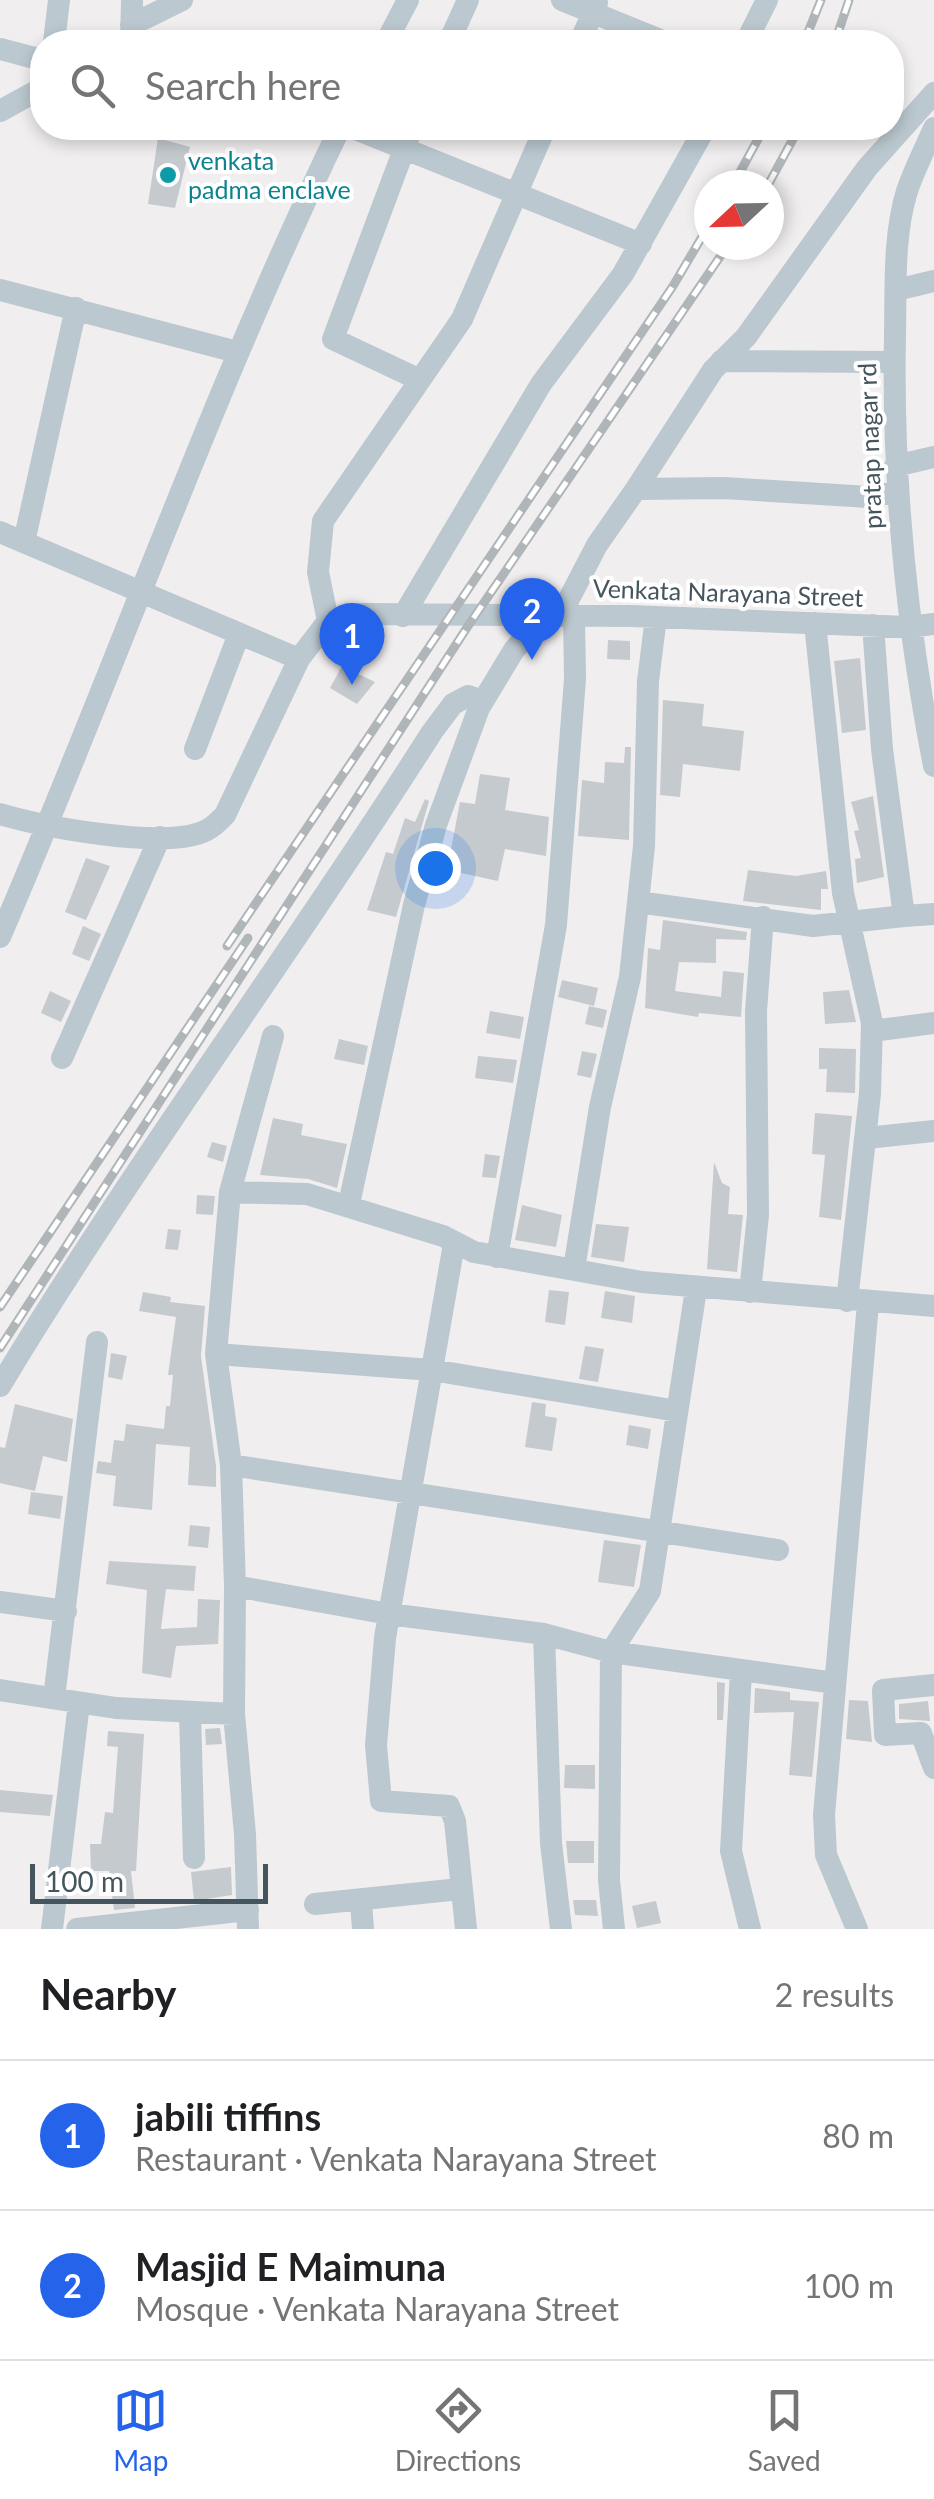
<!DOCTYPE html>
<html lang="en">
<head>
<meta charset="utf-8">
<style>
  :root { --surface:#fff; --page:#f2f2f2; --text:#202124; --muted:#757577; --line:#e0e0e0; --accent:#2563eb }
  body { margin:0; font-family:Lato,sans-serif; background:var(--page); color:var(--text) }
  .compass { position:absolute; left:694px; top:170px; width:90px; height:90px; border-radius:50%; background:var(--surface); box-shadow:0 5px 15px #0003; rotate:248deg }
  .scale { position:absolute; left:30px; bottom:25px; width:238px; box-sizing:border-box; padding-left:10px; border:5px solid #45555e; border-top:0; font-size:28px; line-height:35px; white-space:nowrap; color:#45555e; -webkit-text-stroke:8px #fff; paint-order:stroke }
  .you { position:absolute; left:435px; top:868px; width:35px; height:35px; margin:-25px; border:8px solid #fff; border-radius:50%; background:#1a73e8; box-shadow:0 0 0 15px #1a73e833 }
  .badge { display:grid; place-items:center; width:65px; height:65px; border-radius:50%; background:var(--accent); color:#fff; font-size:32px; font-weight:700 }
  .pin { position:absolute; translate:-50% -82px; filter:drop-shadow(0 2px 5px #0008) }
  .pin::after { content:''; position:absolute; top:52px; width:35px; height:30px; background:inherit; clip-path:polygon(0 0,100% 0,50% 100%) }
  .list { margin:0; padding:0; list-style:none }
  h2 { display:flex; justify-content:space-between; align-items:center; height:130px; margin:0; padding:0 40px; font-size:42px }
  h2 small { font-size:32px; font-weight:400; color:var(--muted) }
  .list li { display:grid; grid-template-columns:65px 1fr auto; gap:30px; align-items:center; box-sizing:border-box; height:150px; padding:0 40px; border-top:2px solid var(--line) }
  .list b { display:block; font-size:38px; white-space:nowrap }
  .list p { margin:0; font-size:32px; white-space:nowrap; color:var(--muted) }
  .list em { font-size:32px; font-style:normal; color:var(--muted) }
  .icon { flex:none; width:55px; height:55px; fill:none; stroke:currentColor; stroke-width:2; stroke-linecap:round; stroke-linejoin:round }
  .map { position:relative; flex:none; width:934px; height:1929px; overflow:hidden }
  .search { position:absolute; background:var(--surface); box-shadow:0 5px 15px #0003; left:30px; right:30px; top:30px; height:110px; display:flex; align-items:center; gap:25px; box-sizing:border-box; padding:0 35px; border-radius:40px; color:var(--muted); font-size:38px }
  .sheet { height:430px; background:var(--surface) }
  nav { display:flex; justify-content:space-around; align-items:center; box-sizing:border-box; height:140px; border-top:2px solid var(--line); background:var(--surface); font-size:28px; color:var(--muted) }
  nav a { display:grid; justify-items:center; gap:5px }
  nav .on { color:var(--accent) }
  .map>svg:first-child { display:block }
</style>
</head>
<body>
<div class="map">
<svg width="934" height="1929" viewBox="0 0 934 1929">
  <rect width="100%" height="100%" fill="#f1eeef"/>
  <path fill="#c5cacf" d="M158,138L190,147L175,208L148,204Z
    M359,630L375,634L372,651L356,646Z
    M608,640L630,641V660L607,659Z
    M860,658L866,730L842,733L834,661Z
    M342,666L375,682L357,704L330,688Z
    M663,700L704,704L702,726L744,731L740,771L683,764L680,797L660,795Z
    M625,747H631L629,840L578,836L582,780L604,783L605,762L624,763Z
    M480,774L510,778L505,810L549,817L546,856L505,849L498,881L447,870L460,802L475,804Z
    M873,796L884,877L857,883L855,859L861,858L854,831L859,830L851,802Z
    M425,799L429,801L396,917L367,910L386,852L393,854L405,818L415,822Z
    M86,858L110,866L86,920L65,912Z
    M748,870L796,876L826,871L828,889H821V910L743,901Z
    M663,920L747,932L746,940L716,939V963L679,962L675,991L721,997L723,971L744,973L741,1017L699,1013L698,1017L645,1008L648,948L660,950Z
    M83,926L101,934L89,961L72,954Z
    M562,980L598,988L594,1006L558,997Z
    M849,990L856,1022L825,1024L823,992Z
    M50,991L71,1001L61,1022L41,1013Z
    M589,1006L607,1010L603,1028L585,1024Z
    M490,1011L524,1017L520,1039L486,1033Z
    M339,1039L368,1046L364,1065L334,1059Z
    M819,1048L856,1049L855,1093L826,1092L827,1069H819Z
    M582,1051L597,1054L591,1078L577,1075Z
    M478,1056L517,1060L513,1083L475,1078Z
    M815,1113L852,1116L841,1220L819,1217L825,1155L812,1154Z
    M273,1118L303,1124L301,1135L347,1144L337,1188L308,1179L260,1175Z
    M212,1142L227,1146L223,1162L207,1157Z
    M485,1154L500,1156L496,1178L482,1177Z
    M714,1162L722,1183L730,1187L728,1214L743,1215L737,1272L707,1269Z
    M197,1195L215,1196L213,1215L196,1214Z
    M522,1205L562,1215L556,1247L515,1240Z
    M596,1224L629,1227L624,1262L591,1257Z
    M168,1229L181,1230L178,1250L165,1249Z
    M549,1290L569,1292L565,1325L545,1322Z
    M605,1291L635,1296L632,1323L601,1318Z
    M143,1292L171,1297L170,1302L205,1306L201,1356L216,1466V1487L188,1485L190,1447L156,1444L152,1510L113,1506L116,1476L96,1473L98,1461L111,1463L114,1440L124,1441L126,1424L164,1429L166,1406H170L173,1375H168L176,1317L139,1311Z
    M585,1346L604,1349L598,1382L579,1379Z
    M111,1353L127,1356L122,1380L108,1377Z
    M532,1402L546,1404L545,1416L557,1418L552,1451L525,1447Z
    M15,1404L73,1419L67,1462L43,1456L35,1491L0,1483V1447L5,1448Z
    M629,1425L651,1429L648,1449L626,1445Z
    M31,1492L63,1496L60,1519L28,1514Z
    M190,1525L210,1527L208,1548L188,1546Z
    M604,1540L641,1545L634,1587L598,1582Z
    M109,1561L196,1566L194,1591L166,1589L161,1629L197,1627L198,1599L220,1600L218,1644L176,1646L171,1678L142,1673L147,1590L106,1584Z
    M717,1682L725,1683L723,1720H717Z
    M755,1688L790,1692V1700L819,1702L812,1777L789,1775L794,1712L754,1713Z
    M849,1700L868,1701L872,1742L846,1739Z
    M928,1701L930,1721L899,1719V1704Z
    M220,1728L222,1744L206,1745L205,1729Z
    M108,1731L144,1734L136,1871H131L135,1908L114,1910L109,1871H91L90,1844H101L105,1812L113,1813L118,1747L107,1746Z
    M565,1765H595V1789L564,1788Z
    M0,1790L53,1795L50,1816L0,1812Z
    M566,1841H594V1863H568Z
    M231,1867L232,1895L194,1901L191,1872Z
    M573,1900H596L598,1916L575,1915Z
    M656,1901L661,1923L637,1928L632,1906Z"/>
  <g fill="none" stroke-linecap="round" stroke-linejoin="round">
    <path stroke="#bbc8cf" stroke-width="22" d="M562,0L665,42
      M131,25L182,0
      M54,42L59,0
      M131,42L132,0
      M386,42L408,0
      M449,42L468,0
      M580,42L597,3
      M746,42L767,0
      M0,49L42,60
      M0,111L42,88
      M353,128L641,244
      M412,128L333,339L420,380
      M934,128C925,149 914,170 907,191C893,236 896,289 895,335C892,482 906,622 934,766
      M0,290L237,352
      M896,290L934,281
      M721,361L894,362
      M895,466L934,457
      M895,492L869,497L724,488L636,489L713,370L746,337L867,168L934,93
      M0,532L299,659
      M24,542L76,308
      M403,616L541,384L623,274L705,128
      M560,616L597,545L636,489
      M328,621L318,572L323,521L462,319L545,128
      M815,623L843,893L872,1023L870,1094L847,1301
      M479,708L514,650L545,616
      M195,749L239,634
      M0,814C44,827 157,848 200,833C210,830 217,823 225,815L299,659L328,621L363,614L631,616L908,627L934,624
      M638,902L813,926L904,916L882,749L873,625
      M904,916L934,914
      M0,937C116,668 212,391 340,128
      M872,1031L934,1023
      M273,1036L230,1192L216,1354L231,1465L235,1586L389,1614L544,1634L611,1652L650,1591L696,1289
      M62,1058L160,837
      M866,1138L934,1131
      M230,1192L307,1194L443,1236L474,1252L642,1282L934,1306
      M454,1244L385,1638L376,1745L381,1801L449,1806L455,1821L466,1929
      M497,1257L556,925L575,679L574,616
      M574,1269L600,1107L630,977L644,846L648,681L656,617
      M750,1292L758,1215L756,1011L763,917
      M216,1354L432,1370L677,1411
      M0,1386C135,1162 292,953 432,732L453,704L468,696L477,699L479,708L436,825L414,905L349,1204
      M231,1465L778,1550
      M235,1586L234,1714L245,1834L248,1929
      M0,1602L66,1611
      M544,1634L551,1843L561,1929
      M741,1672L731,1851L750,1929
      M934,1685L883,1690L885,1735L921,1733L934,1768
      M0,1690L116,1708L234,1714
      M54,1698L97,1342
      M190,1713L194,1858
      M361,1903L363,1929
      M315,1904L460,1889
      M52,1929L79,1703
      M77,1929L248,1910
      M614,1929L609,1880L611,1652L835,1683
      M857,1929L826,1855L824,1815L868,1303"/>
    <g stroke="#b0b5ba" stroke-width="9">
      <path id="rail" d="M804,42L821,0
        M835,42L849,0
        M733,185L764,128
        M768,185L799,128
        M227,946L673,286L709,225
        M0,1307L248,938
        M0,1348L468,626L728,245"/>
    </g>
    <use href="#rail" stroke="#fff" stroke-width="5" stroke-dasharray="15" stroke-linecap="butt"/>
  </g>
  <circle fill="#0f9aa8" stroke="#fff" stroke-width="4" cx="168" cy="175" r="10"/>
  <g text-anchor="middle" stroke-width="8" stroke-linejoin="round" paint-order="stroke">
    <g font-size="25" fill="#0d838f" stroke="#fff" text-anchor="start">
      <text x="188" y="170">venkata<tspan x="188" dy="29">padma enclave</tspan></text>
    </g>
    <g font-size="25" fill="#45555e" stroke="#fff">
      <text transform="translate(870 446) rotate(-92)" y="9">pratap nagar rd</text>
      <text transform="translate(728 593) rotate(2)" y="9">Venkata Narayana Street</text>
    </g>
  </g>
</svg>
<svg class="compass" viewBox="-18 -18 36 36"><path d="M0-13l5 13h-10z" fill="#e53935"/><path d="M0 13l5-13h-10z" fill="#757577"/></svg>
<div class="scale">100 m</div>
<div class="you"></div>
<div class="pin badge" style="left:352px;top:685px">1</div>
<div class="pin badge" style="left:532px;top:660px">2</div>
<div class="search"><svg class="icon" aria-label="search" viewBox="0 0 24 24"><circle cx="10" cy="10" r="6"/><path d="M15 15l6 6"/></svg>Search here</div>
</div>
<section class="sheet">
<h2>Nearby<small>2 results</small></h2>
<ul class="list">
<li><span class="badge">1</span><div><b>jabili tiffins</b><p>Restaurant · Venkata Narayana Street</p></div><em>80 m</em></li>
<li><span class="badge">2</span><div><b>Masjid E Maimuna</b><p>Mosque · Venkata Narayana Street</p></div><em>100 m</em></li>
</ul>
</section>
<nav>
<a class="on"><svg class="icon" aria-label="map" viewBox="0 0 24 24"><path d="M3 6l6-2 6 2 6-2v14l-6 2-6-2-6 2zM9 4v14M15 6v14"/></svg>Map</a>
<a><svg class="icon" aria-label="directions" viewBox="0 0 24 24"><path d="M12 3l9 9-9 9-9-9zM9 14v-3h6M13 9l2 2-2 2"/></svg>Directions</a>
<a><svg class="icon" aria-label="saved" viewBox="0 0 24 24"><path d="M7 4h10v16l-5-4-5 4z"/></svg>Saved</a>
</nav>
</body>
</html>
